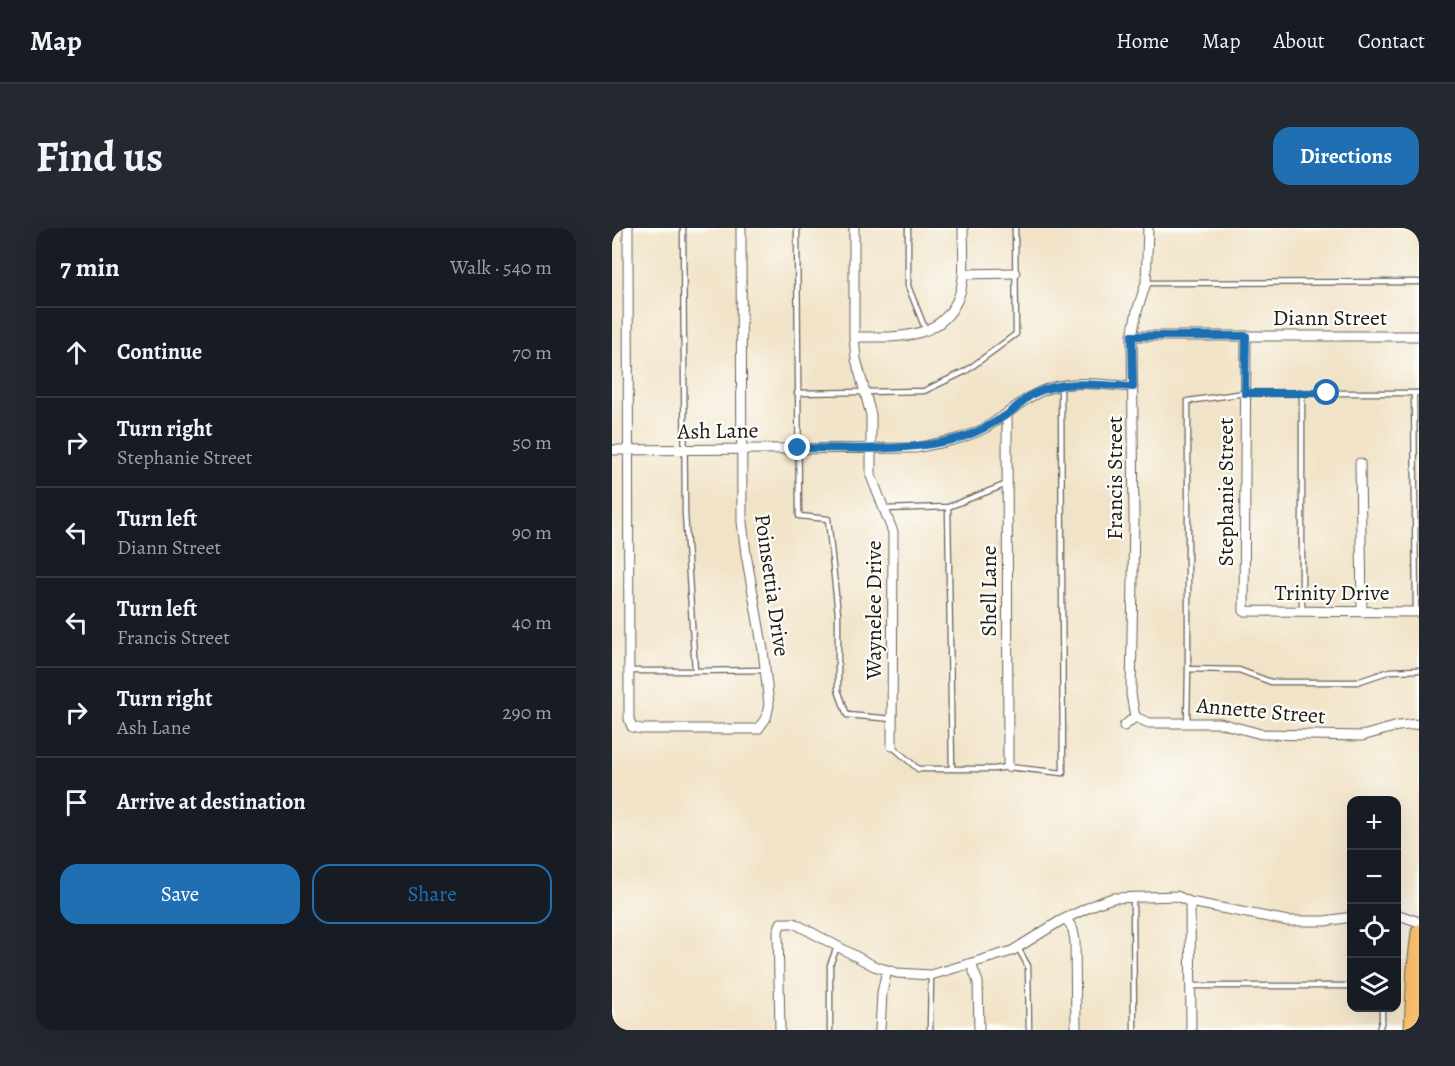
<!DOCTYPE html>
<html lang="en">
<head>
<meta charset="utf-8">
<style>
  :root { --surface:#171b24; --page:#242831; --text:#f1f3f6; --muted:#9ea1a6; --line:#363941; --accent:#1f6fb2 }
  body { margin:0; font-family:Alegreya,serif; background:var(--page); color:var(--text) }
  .controls { position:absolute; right:18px; bottom:18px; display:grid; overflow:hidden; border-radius:12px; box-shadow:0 6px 24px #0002 }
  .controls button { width:54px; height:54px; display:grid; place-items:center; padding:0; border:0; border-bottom:2px solid var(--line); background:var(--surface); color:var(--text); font:30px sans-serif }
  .stop { position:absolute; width:18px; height:18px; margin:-14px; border:4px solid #1f6fb2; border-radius:50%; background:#fff }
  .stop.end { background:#1f6fb2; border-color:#fff; box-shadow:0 2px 6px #0008 }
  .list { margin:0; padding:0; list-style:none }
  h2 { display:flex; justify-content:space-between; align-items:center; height:78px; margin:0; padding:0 24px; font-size:26px }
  h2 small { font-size:20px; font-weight:400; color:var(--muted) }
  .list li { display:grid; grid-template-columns:39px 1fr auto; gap:18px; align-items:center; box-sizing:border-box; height:90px; padding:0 24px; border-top:2px solid var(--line) }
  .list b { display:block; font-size:22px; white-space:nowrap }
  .list p { margin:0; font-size:20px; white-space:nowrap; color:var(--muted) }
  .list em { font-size:20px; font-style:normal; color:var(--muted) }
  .actions { display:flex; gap:12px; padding:18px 24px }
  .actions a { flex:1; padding:14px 0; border:2px solid var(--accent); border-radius:18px; text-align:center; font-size:21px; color:var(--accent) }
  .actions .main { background:var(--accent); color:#fff }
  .icon { flex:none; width:33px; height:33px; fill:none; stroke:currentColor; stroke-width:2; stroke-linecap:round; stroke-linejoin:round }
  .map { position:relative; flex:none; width:807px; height:802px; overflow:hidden; border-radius:18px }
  header { display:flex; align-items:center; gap:36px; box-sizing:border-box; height:84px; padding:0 30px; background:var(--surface); border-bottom:2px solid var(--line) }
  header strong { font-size:28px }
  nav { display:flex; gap:33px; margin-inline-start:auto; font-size:21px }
  .intro { display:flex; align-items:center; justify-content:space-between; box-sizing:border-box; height:144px; padding:0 36px }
  h1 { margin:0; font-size:42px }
  .button { padding:15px 27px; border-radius:18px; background:var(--accent); color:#fff; font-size:21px; font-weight:700 }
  main { display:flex; gap:36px; padding:0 36px }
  aside { flex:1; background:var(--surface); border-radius:18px; box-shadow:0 6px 24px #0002 }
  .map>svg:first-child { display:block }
</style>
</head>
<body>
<header>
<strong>Map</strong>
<nav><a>Home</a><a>Map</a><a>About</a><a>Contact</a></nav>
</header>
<div class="intro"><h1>Find us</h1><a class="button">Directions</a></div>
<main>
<aside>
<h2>7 min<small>Walk · 540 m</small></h2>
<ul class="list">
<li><svg class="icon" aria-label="ahead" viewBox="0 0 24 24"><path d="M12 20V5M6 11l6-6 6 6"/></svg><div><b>Continue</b></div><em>70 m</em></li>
<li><svg class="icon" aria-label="right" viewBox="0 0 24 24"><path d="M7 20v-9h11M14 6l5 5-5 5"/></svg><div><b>Turn right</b><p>Stephanie Street</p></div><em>50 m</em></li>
<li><svg class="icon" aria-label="left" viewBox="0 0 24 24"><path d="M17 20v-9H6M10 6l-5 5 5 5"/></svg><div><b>Turn left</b><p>Diann Street</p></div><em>90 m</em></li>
<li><svg class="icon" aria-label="left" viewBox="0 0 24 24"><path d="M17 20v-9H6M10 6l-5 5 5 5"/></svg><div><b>Turn left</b><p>Francis Street</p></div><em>40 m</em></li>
<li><svg class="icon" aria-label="right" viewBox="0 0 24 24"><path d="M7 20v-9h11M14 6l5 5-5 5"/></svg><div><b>Turn right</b><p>Ash Lane</p></div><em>290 m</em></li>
<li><svg class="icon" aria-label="arrive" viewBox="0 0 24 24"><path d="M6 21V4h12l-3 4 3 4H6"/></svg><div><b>Arrive at destination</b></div></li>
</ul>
<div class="actions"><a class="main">Save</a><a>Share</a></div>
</aside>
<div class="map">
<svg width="807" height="802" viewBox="0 0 807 802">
  <rect width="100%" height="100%" fill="#fdfcf7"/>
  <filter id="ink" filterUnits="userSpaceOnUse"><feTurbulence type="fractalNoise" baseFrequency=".0167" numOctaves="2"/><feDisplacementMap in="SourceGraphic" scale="12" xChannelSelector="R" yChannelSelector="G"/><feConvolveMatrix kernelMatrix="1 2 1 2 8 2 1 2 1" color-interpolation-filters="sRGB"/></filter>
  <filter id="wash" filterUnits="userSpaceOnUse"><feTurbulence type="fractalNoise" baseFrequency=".008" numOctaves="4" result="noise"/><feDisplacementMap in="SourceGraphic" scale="24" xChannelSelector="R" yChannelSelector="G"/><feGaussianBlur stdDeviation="1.35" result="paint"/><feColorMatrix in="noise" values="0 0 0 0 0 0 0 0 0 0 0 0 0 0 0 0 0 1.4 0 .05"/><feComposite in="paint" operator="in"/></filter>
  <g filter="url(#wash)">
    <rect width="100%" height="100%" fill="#f1e3c7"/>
  </g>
  <g filter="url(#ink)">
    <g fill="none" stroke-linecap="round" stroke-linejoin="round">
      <g stroke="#676258" stroke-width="7">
        <path id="service" d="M185,0L187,288L216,291L226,386V462L235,487L281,491
          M296,0V58L314,103
          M534,55L807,54
          M185,165L312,163L354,143L404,106L403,0
          M690,165V383
          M802,165L804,384
          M807,165H633L576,173V441L627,442L659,454H745L778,443L807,442
          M336,279L340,541
          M273,281L336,279L395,256
          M17,443H83L73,285L71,0
          M83,443L153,442
          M575,495L576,441
          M280,518L306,541H382L396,539L451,545L449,158
          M521,669L522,802
          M406,720L416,738L417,802
          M579,758H740
          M218,802V737L225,719
          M318,802L319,748
          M767,802L770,792V780"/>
      </g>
      <g stroke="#676258" stroke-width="11">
        <path id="minor" d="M16,0L17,491L20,499L29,501H146L154,490L157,477L155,458L151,422L134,326L130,294L129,0
          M242,0V109L244,131L259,187V248L281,304L280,518
          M351,46L403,45
          M520,108H807
          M634,108L632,383L807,384
          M242,109C283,109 332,114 348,65C354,45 351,21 351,0
          M395,186L396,539
          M0,222L304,220C326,215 350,212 371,201C394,189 412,168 438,160C464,152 495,157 521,159
          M748,235L750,382
          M523,489L537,495H608L649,506L750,508L786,498L807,496
          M512,498L523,489L519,466L522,291L520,108L525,83L534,55L536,0
          M578,674L579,802
          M784,686L807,694
          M454,690L461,702L463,713L464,802
          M359,736L366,754L367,802
          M168,802L166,703L169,695H182L262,738L285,745L319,747L400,723L448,693L486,675L501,670L565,668L578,674L676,693H713L740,689
          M268,802L270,765L275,742"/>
      </g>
      <g stroke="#676258" stroke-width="17">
        <path id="primary" d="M800,802L803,739L807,704"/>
      </g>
      <use href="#service" stroke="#fff" stroke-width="4.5"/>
      <use href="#minor" stroke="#fff" stroke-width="9"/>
      <use href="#primary" stroke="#f8bf6c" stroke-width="15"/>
    </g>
  </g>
  <g fill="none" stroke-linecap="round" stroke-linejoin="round" filter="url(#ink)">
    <path stroke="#1f6fb2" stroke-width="8" d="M186,220C241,220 297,225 351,209C367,204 382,195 396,186C404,180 412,171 421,166C452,151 488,157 521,159L520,108H634L633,165H715"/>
  </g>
  <g text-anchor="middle" stroke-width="4.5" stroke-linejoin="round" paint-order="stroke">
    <g font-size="22" fill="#1c1c1c" stroke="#fdfcf7">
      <text x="718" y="97">Diann Street</text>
      <text transform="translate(106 202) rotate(-1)" y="8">Ash Lane</text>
      <text transform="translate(502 250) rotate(-90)" y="8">Francis Street</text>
      <text transform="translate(613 264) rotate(-90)" y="8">Stephanie Street</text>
      <text transform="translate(161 357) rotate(82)" y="8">Poinsettia Drive</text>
      <text transform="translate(376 363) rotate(-90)" y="8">Shell Lane</text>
      <text x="720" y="372">Trinity Drive</text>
      <text transform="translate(261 382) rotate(-90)" y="8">Waynelee Drive</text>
      <text transform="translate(649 482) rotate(5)" y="8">Annette Street</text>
    </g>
  </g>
</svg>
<div class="controls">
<button>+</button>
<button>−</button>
<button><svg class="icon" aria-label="locate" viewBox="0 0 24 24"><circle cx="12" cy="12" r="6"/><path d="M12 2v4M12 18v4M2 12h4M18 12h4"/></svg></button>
<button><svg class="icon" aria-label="layers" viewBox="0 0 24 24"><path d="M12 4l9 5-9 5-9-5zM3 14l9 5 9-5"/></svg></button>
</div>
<div class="stop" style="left:715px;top:165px"></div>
<div class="stop end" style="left:186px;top:220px"></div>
</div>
</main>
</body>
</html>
